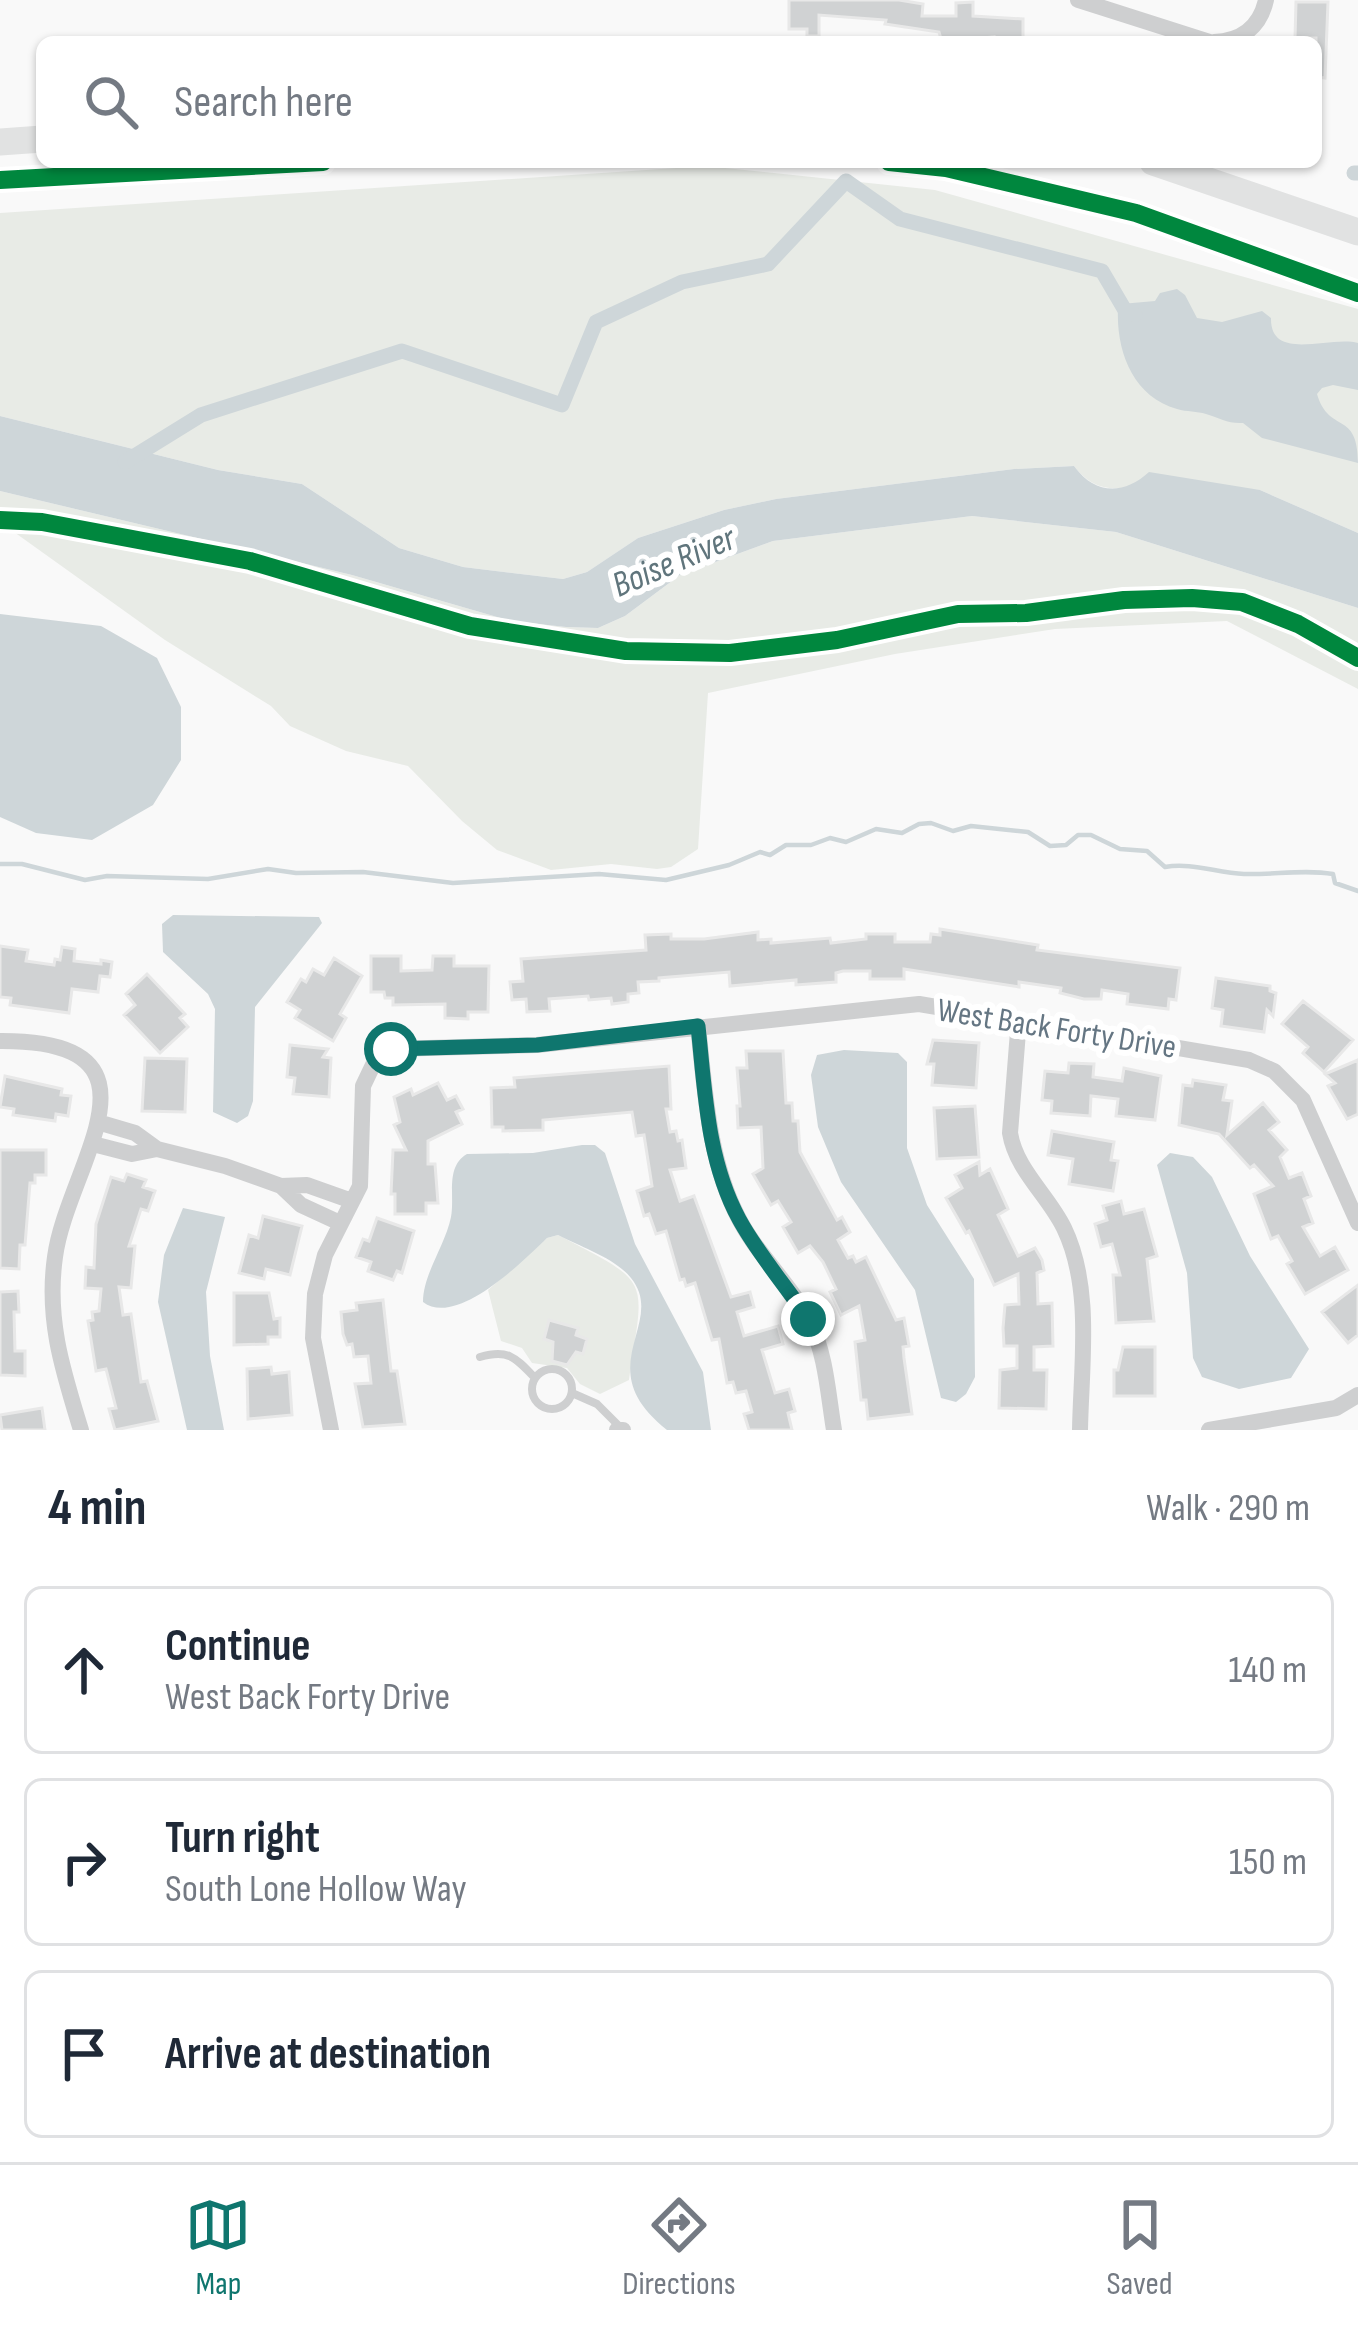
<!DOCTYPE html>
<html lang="en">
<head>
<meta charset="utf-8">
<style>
  :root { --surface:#fff; --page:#f2f2f3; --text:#1f2937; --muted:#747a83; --line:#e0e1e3; --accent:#0f766e }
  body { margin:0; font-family:"Sofia Sans Condensed",sans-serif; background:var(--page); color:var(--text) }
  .stop { position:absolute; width:36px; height:36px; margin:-27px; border:9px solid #0f766e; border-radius:50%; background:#fff }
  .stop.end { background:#0f766e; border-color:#fff; box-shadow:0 3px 12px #0008 }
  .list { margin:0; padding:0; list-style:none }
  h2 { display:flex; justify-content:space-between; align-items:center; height:156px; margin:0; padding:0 48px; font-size:51px }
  h2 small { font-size:39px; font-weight:400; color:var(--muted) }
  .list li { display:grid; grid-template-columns:78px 1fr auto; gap:36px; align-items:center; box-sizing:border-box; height:168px; margin:0 24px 24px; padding:0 24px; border:3px solid var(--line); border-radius:18px }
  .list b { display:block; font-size:45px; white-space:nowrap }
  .list p { margin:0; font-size:39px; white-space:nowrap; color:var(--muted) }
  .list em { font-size:39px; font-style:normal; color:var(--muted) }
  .icon { flex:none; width:66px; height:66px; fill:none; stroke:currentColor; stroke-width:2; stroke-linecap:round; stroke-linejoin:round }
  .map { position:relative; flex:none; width:1358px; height:1430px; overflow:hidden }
  .search { position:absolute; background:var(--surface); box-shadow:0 3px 9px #0004; left:36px; right:36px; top:36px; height:132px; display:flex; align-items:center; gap:30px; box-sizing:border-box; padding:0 42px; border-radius:18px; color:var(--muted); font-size:45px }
  .sheet { height:732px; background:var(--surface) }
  nav { display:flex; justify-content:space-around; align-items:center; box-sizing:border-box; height:168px; border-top:3px solid var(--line); background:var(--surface); font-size:33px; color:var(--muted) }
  nav a { display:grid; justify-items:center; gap:6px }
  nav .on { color:var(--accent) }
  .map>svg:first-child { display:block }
</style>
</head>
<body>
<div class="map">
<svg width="1358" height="1430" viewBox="0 0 1358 1430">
  <rect width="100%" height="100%" fill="#f9f9f9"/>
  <path fill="#e8ebe6" d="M706,166L935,190L1358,309V533L1260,490L1134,486C1108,492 1090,487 1074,466L1014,469L776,499L724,510L638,538L587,572L563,579L463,567L399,548L302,484L218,470L0,416V213Z
    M0,491L352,575L511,621L566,627L598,628L625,616L680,575L773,541L972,516L1116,532L1358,608V689L1227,621L1055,629L895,654L708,693L698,849L671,867L657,869L611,864L551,870L497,850L462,821L408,766L346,751L290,726L271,706L165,640L14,532V520H0Z
    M558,1235C654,1285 644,1276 629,1380L600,1394L580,1384L567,1368L532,1363L522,1348L501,1341L488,1290L547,1238Z"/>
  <path fill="#ced6d9" d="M1177,289L1185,295L1197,318L1222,322L1262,311L1271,318C1270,363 1330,335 1358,343V390L1333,385L1322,388L1317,394C1329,435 1358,409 1358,463L1262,438L1243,423C1228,424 1220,418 1206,414C1197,411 1187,412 1177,409C1133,397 1116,351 1118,309L1121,304L1155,301L1160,293Z
    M0,416L218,470L302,484L399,548L463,567L563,579L587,572L638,538L724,510L776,499L1014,469L1074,466C1095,495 1124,495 1149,472L1260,490L1358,533V608L1116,532L972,516L773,541L680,575L625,616L598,628L566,627L511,621L352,575L0,491Z
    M0,614L101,626L157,658L181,707V760L153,805L92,840L36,833L0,817Z
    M173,915L319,917L322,923L255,1007L253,1101L248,1116L237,1123L213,1112L215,1009L208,994L163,952L162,924Z
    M844,1050L898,1053L907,1062V1148L927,1205L974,1279L975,1377L966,1394L956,1402L941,1398L915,1290L841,1182L818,1127L811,1075L817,1055Z
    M582,1145H595L605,1153L635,1244L703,1372L711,1430H667C587,1367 668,1324 631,1278C615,1258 581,1247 558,1235L547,1238C524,1260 457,1328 423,1302C423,1274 445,1246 451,1217C455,1195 445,1167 467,1154L533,1153Z
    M1170,1153L1193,1157L1212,1177L1250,1256L1309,1349L1291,1378L1239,1389L1202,1377L1193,1358L1187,1273L1157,1165Z
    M183,1208L225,1217L206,1292L210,1356L224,1430H187L158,1302L164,1255Z"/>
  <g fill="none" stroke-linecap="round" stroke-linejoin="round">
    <path stroke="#ced6d9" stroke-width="4.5" d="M0,864H22L85,880L107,876L208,879L268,869L296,873L363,872L453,883L599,874L666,880L729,865L760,852L770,855L786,845H811L830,838L846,842L876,829L902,833L919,824L931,823L953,831L971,826L1028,832L1050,846L1066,845L1078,835H1091L1120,849L1147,851L1165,867C1191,862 1217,873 1244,874C1274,875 1304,869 1333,874L1335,883L1358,891"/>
    <path stroke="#ced6d9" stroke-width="15" d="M1354,173H1358
      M125,462L201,415L402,351L562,405L596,322L682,282L768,264L846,181L900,219L1102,271L1126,312L1135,315"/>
  </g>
  <path fill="#d0d2d3" stroke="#e8e8e8" stroke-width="3" d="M789,0H899L923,4L922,16H956V3L973,2V16L1023,19V42H994V37L942,42L939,32L885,24L886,20L819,15V36H807V29H789Z
    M1296,2H1328L1325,78L1316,77V38H1295Z
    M940,929L1038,945L1037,950L1180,968L1176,1000L1169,999L1168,1009L1127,1004L1128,994L1102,990L1101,999H1084L1060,993L1061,988L1019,982V987L904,969V979H870V971H843L836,973V982L796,985V980L730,986L729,972L659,978V981L638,982L639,993L628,994V1002L612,1004L611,998L589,1000L588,996L549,999L550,1011L527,1012L526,999L512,1000L510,982L523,981L521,959L646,950L645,935L671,934V939H704L758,932V940L771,939V943L830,938L831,943L866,939V934H895V942H930L931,934L940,935Z
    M0,946L28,950L26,961L54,965L55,959L60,960L62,947L75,949L74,961L101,964V960L112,962L110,977L100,976L98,992L72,989L69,1013L10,1005L11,998L0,997Z
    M371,956H401V971L432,970L433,956H454V966H489L488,1012H468V1019L445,1018V1004L393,1005V998H385L384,992H371Z
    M334,958L362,976L340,1014L346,1018L333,1041L295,1018L300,1010L287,1002L301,979L306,982L313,969L324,975Z
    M147,974L185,1014L180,1018L188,1027L160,1053L124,1015L135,1005L126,994Z
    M1216,978L1270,986V991L1276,993L1273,1016L1267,1010L1264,1032L1221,1026L1223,1010L1212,1008Z
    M1303,1001L1353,1040L1324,1072L1303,1053L1308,1047L1282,1024Z
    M933,1040L979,1043L976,1088L932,1085L934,1064H927Z
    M290,1045L328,1049L323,1057L331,1058L329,1097L293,1094L295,1078L287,1077Z
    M746,1051H783L786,1103H792L793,1121H798L800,1152L837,1220L842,1217L850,1232L838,1240L848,1258L853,1256L856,1262L866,1257L896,1320L904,1318L909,1346L903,1347L904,1358L912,1414L868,1419L866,1400H861L855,1342L865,1340L859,1306L841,1315L830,1292L836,1289L823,1262L810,1246L798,1253L783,1227L791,1222L778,1201L771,1205L753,1174L763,1168L761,1127L738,1128L737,1106H740L737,1068H747Z
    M145,1058L187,1059L185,1112L142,1111Z
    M1358,1060V1114L1347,1119L1328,1086L1335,1083L1325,1074Z
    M1069,1063L1094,1064L1093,1077L1122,1081L1124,1068L1161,1076L1155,1120L1116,1116L1118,1099L1091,1096L1090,1116L1051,1113L1052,1101L1042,1100L1045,1071L1068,1073Z
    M669,1066L671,1109H666L670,1132L676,1131L678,1141L682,1140L686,1168L670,1170L680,1201L694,1196L731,1297L750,1292L754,1307L737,1312L744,1336L778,1326L783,1344L762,1350L775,1393L789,1389L795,1411L788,1413L792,1430H749L744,1414L752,1412L746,1391L736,1393L733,1382L727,1383L719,1339L712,1340L695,1283L686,1286L684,1279L680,1280L666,1231L656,1234L649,1214L644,1216L637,1191L652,1186L644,1135L636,1136L632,1112L543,1120V1130L503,1131V1127H492L491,1088L515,1087L514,1078Z
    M5,1076L62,1089L61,1095L71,1096L68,1116L56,1114L55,1121L13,1115L14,1109L0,1107Z
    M1193,1080L1226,1085L1223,1100L1232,1101L1227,1135L1263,1103L1279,1122L1269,1130L1287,1150L1280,1157L1289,1178L1302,1173L1311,1196L1304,1199L1313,1223L1303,1227L1320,1256L1335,1247L1348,1270L1305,1294L1287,1264L1292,1261L1278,1236L1271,1239L1254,1194L1273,1186L1254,1165L1250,1168L1219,1134L1179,1125L1183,1085L1192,1086Z
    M438,1083L447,1100L456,1096L463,1109L456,1112L462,1124L428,1141V1164H435L438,1203H426V1214H395V1194H391L393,1150H406L394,1125L400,1122L394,1097L411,1089L413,1095Z
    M975,1106L979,1157L937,1159L934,1108Z
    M1052,1131L1114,1142L1111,1160L1118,1161L1113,1191L1069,1184L1073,1159L1048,1155Z
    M0,1150H46V1175H35V1183H30L25,1245H20L19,1269L0,1268Z
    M979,1162L980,1175L990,1169L1008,1209L998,1215L1018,1256L1035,1248L1042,1260L1044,1270L1037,1273L1038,1304L1052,1303L1053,1346L1034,1347V1370H1047L1046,1409L999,1408L1000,1370L1017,1368V1346H1004L1003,1328L1005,1305L1019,1304L1018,1274L994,1285L969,1231L966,1233L946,1198L962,1188L955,1175Z
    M127,1174L146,1180L143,1187L155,1191L148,1211L141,1209L129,1246H135L131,1288L119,1287L123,1315L131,1314L141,1382L147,1381L158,1421L115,1430L109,1409L116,1408L106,1369L96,1371L88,1321L93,1320L92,1312L99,1311L101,1289L85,1288L86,1267L94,1268L96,1224L111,1177L124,1181Z
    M1121,1201L1124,1214L1144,1209L1157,1256L1147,1259L1154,1321L1116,1323L1113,1275H1120L1112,1244L1101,1247L1095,1224L1107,1220L1103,1206Z
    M263,1216L302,1226L290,1275L266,1269L264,1279L239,1273L249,1235L258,1238Z
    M377,1218L414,1231L402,1273L397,1271L393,1280L368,1271L371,1262L356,1257L363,1239L369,1241Z
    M1358,1285V1335L1348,1343L1322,1312Z
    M18,1291L19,1312H14L15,1351H25V1376L0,1375V1292Z
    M234,1293H269L274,1319L280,1318V1337H268V1344L234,1345Z
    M383,1300L391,1371H397L405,1424L363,1427L355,1384L371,1383L368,1356L354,1357L352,1344L347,1345L343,1334L341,1312L357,1310L356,1303Z
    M549,1320L578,1328L576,1335L587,1339L583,1354L576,1352L567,1365L552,1361L553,1342L544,1339Z
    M1123,1347H1155V1396H1114V1370H1118Z
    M271,1367L272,1374L289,1372L292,1415L248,1419L247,1369Z
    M42,1408L45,1430H2L0,1415Z"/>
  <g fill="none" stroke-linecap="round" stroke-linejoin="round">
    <path stroke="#cecfd0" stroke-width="8" d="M480,1357C508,1349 515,1357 534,1377
      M532 1389a20 20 0 1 1 40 0a20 20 0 1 1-40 0Z
      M572,1393L597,1404L619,1426"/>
    <path stroke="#cecfd0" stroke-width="16" d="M1078,0L1210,42
      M1214,42C1242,41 1260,27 1266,0
      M1019,1019L1010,1133C1016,1170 1048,1195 1064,1228C1093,1288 1081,1366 1080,1430
      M698,1026C705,1090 708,1157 737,1215C756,1254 791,1284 810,1322C826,1355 828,1394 834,1430
      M0,1041C179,1040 67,1165 55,1257C46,1320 63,1371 81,1430
      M101,1123L135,1133L157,1149L225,1166L281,1186L307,1185L352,1201
      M93,1144L132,1154L157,1149
      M281,1186L301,1205L340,1223
      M331,1430L313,1338L315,1294L325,1255L360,1186L363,1086L373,1065L391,1049L537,1045L919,1004L1249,1060L1274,1071L1303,1100L1358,1223
      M617,1430H623
      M1209,1430L1336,1408L1358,1395"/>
    <path stroke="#e1e2e2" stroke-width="27" d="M0,142L42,139
      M1153,162L1358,232"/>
    <g stroke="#fff" stroke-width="26">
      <path id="cycleway" d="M889,162L946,168L1136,213L1358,293
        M0,180L323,162
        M0,520L42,522L250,561L470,626L626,651L730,653L837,640L958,614L1026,613L1124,600L1192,598L1242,602L1298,624L1358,658"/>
    </g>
    <use href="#cycleway" stroke="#00873e" stroke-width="18"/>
  </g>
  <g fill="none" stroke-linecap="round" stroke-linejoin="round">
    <path stroke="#0f766e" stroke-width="15" d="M391,1049L537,1045L698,1026C705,1091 707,1160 739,1219C758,1254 786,1286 808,1319"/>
  </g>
  <g text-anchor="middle" stroke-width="12" stroke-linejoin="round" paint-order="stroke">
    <g font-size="33" fill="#657683" stroke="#fff">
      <text transform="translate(1057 1027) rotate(9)" y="12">West Back Forty Drive</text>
    </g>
    <g font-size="36" font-style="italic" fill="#60757c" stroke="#fff">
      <text transform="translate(673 560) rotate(-23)" y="13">Boise River</text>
    </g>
  </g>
</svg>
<div class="stop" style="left:391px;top:1049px"></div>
<div class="stop end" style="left:808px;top:1319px"></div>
<div class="search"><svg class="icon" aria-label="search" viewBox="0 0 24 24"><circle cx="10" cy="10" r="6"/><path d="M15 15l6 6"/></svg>Search here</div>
</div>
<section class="sheet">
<h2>4 min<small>Walk · 290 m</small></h2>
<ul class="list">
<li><svg class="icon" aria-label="ahead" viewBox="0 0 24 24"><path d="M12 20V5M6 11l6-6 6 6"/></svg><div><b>Continue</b><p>West Back Forty Drive</p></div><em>140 m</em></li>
<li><svg class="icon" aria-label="right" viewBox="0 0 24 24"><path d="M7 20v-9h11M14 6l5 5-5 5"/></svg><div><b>Turn right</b><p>South Lone Hollow Way</p></div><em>150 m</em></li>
<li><svg class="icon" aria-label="arrive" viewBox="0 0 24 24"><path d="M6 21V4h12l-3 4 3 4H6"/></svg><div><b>Arrive at destination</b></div></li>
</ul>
</section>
<nav>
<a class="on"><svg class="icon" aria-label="map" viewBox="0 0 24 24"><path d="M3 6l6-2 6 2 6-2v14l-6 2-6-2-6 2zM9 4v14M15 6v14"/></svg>Map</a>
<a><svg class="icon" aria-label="directions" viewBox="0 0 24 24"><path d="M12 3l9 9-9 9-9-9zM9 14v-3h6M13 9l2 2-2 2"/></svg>Directions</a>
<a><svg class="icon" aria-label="saved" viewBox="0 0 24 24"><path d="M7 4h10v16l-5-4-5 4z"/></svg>Saved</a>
</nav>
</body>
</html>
